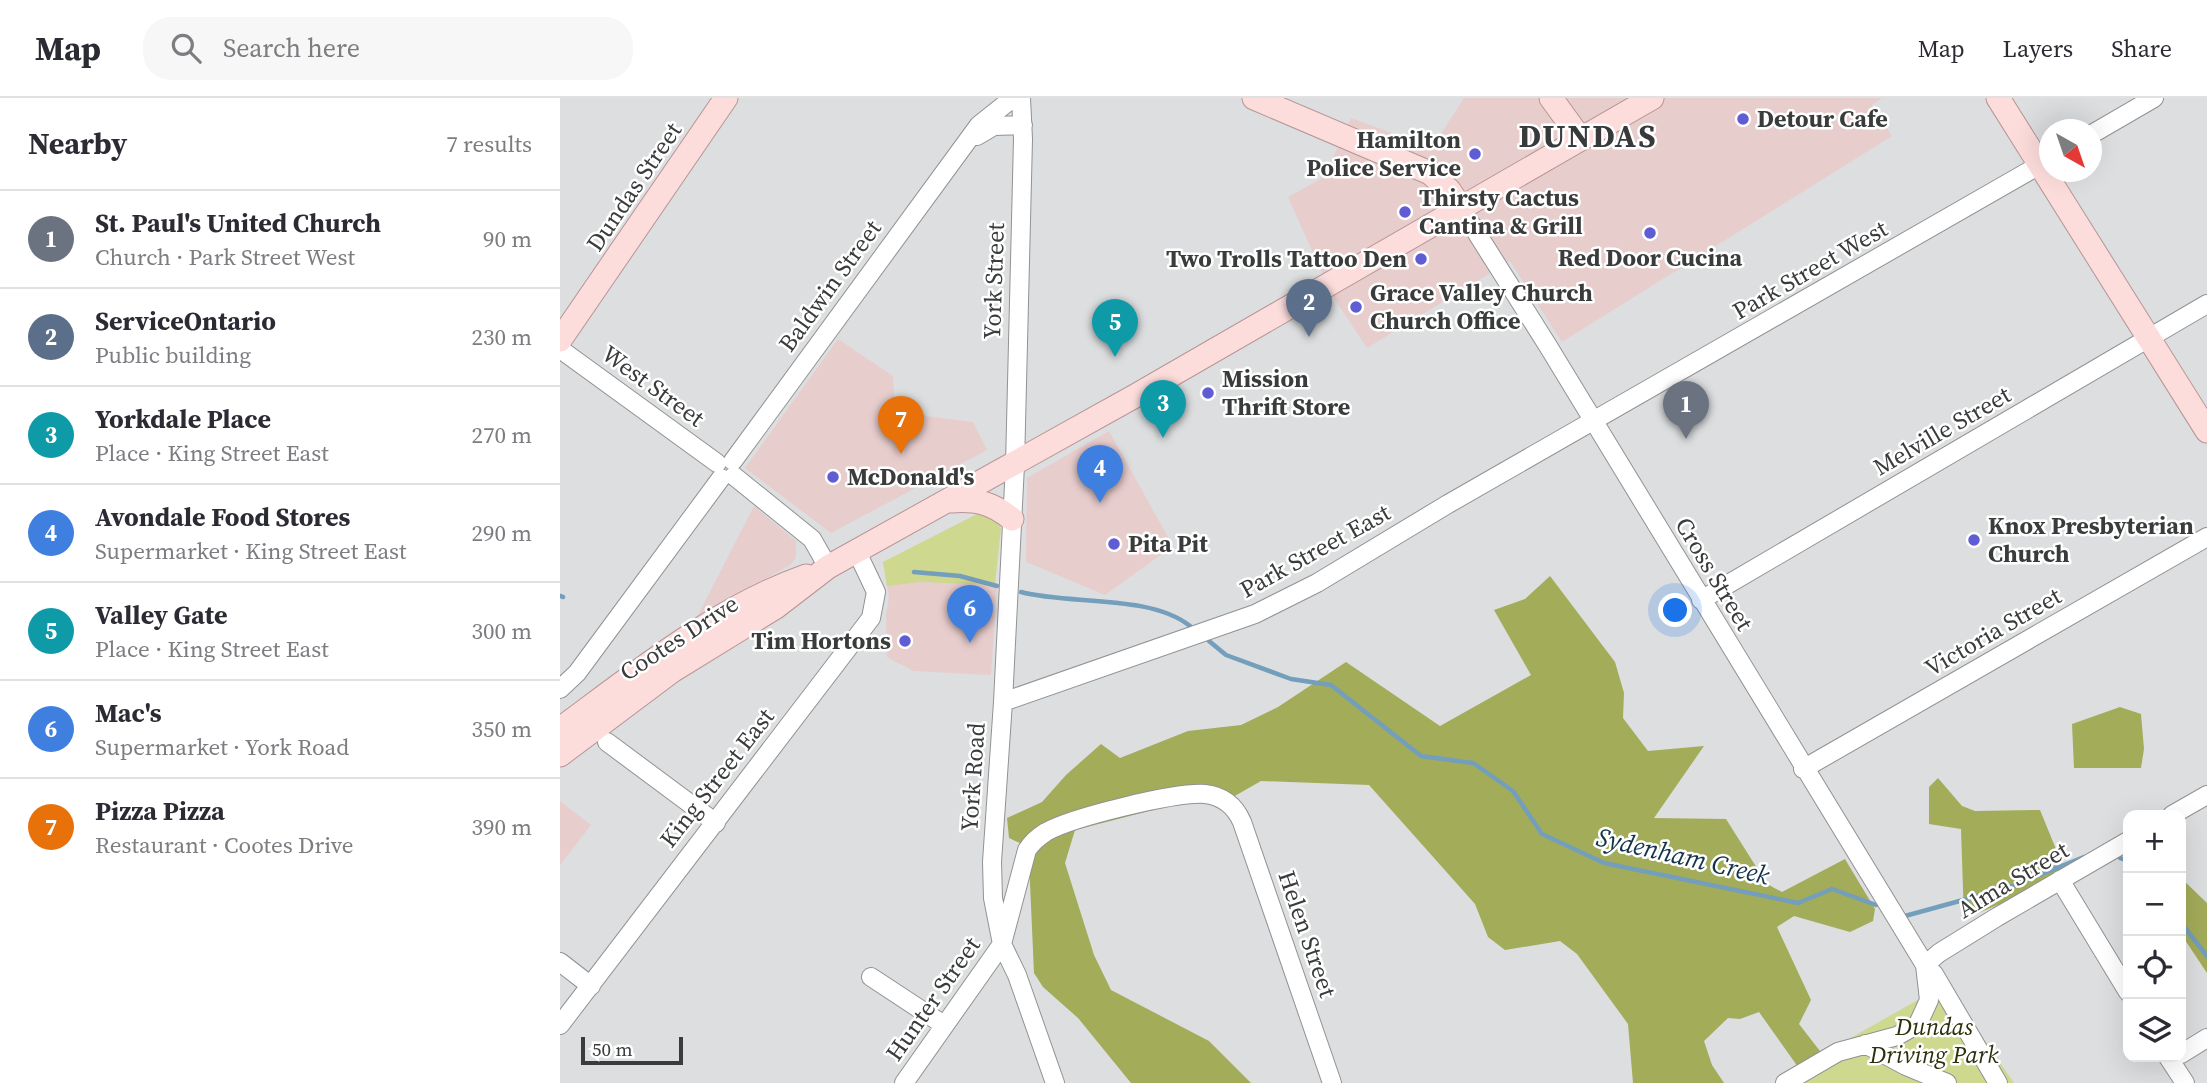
<!DOCTYPE html>
<html lang="en">
<head>
<meta charset="utf-8">
<style>
  :root { --surface:#fff; --page:#f7f7f7; --text:#2b2b33; --muted:#7c7c81; --line:#e1e1e2; --accent:#605cd4 }
  body { margin:0; font-family:"Source Serif 4",serif; background:var(--page); color:var(--text) }
  .controls { position:absolute; right:21px; bottom:21px; display:grid; overflow:hidden; border-radius:14px; box-shadow:0 7px 28px #0002 }
  .controls button { width:63px; height:63px; display:grid; place-items:center; padding:0; border:0; border-bottom:2px solid var(--line); background:var(--surface); color:var(--text); font:35px sans-serif }
  .compass { position:absolute; left:1479px; top:21px; width:63px; height:63px; border-radius:50%; background:var(--surface); box-shadow:0 7px 28px #0002; rotate:140deg }
  .scale { position:absolute; left:21px; bottom:18px; width:102px; box-sizing:border-box; padding-left:7px; border:4px solid #3a3b3b; border-top:0; font-size:19px; line-height:24px; white-space:nowrap; color:#3a3b3b; -webkit-text-stroke:5px #fff; paint-order:stroke }
  .you { position:absolute; left:1116px; top:513px; width:24px; height:24px; margin:-18px; border:5px solid #fff; border-radius:50%; background:#1a73e8; box-shadow:0 0 0 10px #1a73e833 }
  .badge { display:grid; place-items:center; width:46px; height:46px; border-radius:50%; background:var(--accent); color:#fff; font-size:23px; font-weight:700 }
  .pin { position:absolute; translate:-50% -58px; filter:drop-shadow(0 2px 4px #0008) }
  .pin::after { content:''; position:absolute; top:37px; width:24px; height:21px; background:inherit; clip-path:polygon(0 0,100% 0,50% 100%) }
  .list { margin:0; padding:0; list-style:none }
  h2 { display:flex; justify-content:space-between; align-items:center; height:91px; margin:0; padding:0 28px; font-size:30px }
  h2 small { font-size:23px; font-weight:400; color:var(--muted) }
  .list li { display:grid; grid-template-columns:46px 1fr auto; gap:21px; align-items:center; box-sizing:border-box; height:98px; padding:0 28px; border-top:2px solid var(--line) }
  .list b { display:block; font-size:26px; white-space:nowrap }
  .list p { margin:0; font-size:23px; white-space:nowrap; color:var(--muted) }
  .list em { font-size:23px; font-style:normal; color:var(--muted) }
  .icon { flex:none; width:38px; height:38px; fill:none; stroke:currentColor; stroke-width:2; stroke-linecap:round; stroke-linejoin:round }
  .map { position:relative; flex:none; width:1647px; height:985px; overflow:hidden }
  header { display:flex; align-items:center; gap:42px; box-sizing:border-box; height:98px; padding:0 35px; background:var(--surface); border-bottom:2px solid var(--line) }
  header strong { font-size:33px }
  nav { display:flex; gap:38px; margin-inline-start:auto; font-size:24px }
  .search { width:490px; height:63px; background:var(--page); display:flex; align-items:center; gap:18px; box-sizing:border-box; padding:0 24px; border-radius:28px; color:var(--muted); font-size:26px }
  main { display:flex }
  aside { flex:1; background:var(--surface) }
  .map>svg:first-child { display:block }
</style>
</head>
<body>
<header>
<strong>Map</strong>
<div class="search"><svg class="icon" aria-label="search" viewBox="0 0 24 24"><circle cx="10" cy="10" r="6"/><path d="M15 15l6 6"/></svg>Search here</div>
<nav><a>Map</a><a>Layers</a><a>Share</a></nav>
</header>
<main>
<aside>
<h2>Nearby<small>7 results</small></h2>
<ul class="list">
<li><span class="badge" style="background:#6b7280">1</span><div><b>St. Paul's United Church</b><p>Church · Park Street West</p></div><em>90 m</em></li>
<li><span class="badge" style="background:#5c6f8a">2</span><div><b>ServiceOntario</b><p>Public building</p></div><em>230 m</em></li>
<li><span class="badge" style="background:#0f9aa8">3</span><div><b>Yorkdale Place</b><p>Place · King Street East</p></div><em>270 m</em></li>
<li><span class="badge" style="background:#3f7fe0">4</span><div><b>Avondale Food Stores</b><p>Supermarket · King Street East</p></div><em>290 m</em></li>
<li><span class="badge" style="background:#0f9aa8">5</span><div><b>Valley Gate</b><p>Place · King Street East</p></div><em>300 m</em></li>
<li><span class="badge" style="background:#3f7fe0">6</span><div><b>Mac's</b><p>Supermarket · York Road</p></div><em>350 m</em></li>
<li><span class="badge" style="background:#e8710a">7</span><div><b>Pizza Pizza</b><p>Restaurant · Cootes Drive</p></div><em>390 m</em></li>
</ul>
</aside>
<div class="map">
<svg width="1647" height="985" viewBox="0 0 1647 985">
  <rect width="100%" height="100%" fill="#dddee0"/>
  <path fill="#e8cdcd" d="M904,0H1322L1312,7L1332,38L1002,244L950,163L807,250L772,197L728,99L764,79L791,20L872,50Z
    M278,241L333,278L335,314L413,324L427,352L271,435L185,370Z
    M549,333L613,448L545,497L466,464L467,380Z
    M194,408L236,443V460L230,467L136,521Z
    M323,464L437,488L431,577L353,573L327,559L326,517L329,499Z
    M0,703L31,727L0,767Z"/>
  <path fill="#ced88f" d="M419,415L436,421L441,430L435,487L360,484L327,488L323,464Z
    M1386,886L1454,985H1220L1266,954Z"/>
  <path fill="#a3ac59" d="M990,478L1055,564L1064,595L1063,620L1088,653L1144,648L1094,720L1166,721L1207,786L1222,794L1285,761L1315,811L1313,823L1290,834L1234,818L1217,829L1251,902L1239,926L1263,957L1238,969L1199,914L1180,921L1168,920L1144,943L1152,967L1164,985H1073L1068,926L1017,856L1000,843L945,852L928,839L915,806L809,687L701,683L666,703L640,700L515,732L505,765L534,857L551,892L649,943L691,985H571L518,920L483,889L474,875L469,763L477,753L449,740L447,720L482,704L506,677L541,646L560,660L628,633L681,627L718,609L786,564L880,628L971,577L934,512L965,501Z
    M1560,609L1581,616L1584,651L1581,670H1514L1512,626Z
    M1378,680L1402,708L1415,713L1480,712L1507,778L1404,821L1401,731L1369,726V689Z
    M1621,780L1647,805V875L1621,836Z"/>
  <g fill="none" stroke-linecap="round" stroke-linejoin="round">
    <path stroke="#739ebc" stroke-width="4.5" d="M354,474L400,478L437,488
      M461,494C509,507 590,496 630,528
      M0,498L3,499
      M649,543L666,557L731,581L771,587L861,658L913,665L953,693L982,736L1044,765L1238,805L1272,791L1316,807
      M1560,760L1568,763
      M1345,818L1447,790L1524,759
      M1621,825L1647,858"/>
    <g stroke="#919293" stroke-width="20">
      <path id="minor" d="M461,0L463,41L455,367L443,604L432,764L433,800L442,846L457,877L495,985
        M1532,36L1594,0
        M417,38L434,28L463,27
        M901,110L988,248L1365,867L1374,876L1438,985
        M0,251L157,365
        M173,363L419,27L453,0
        M174,378L252,441L268,469
        M1141,502L1647,206
        M0,591L17,575L161,380
        M443,604L695,516L757,485L888,406L1490,61
        M47,644L156,725
        M1243,671L1647,439
        M1612,717L1647,697
        M1500,782L1568,894
        M0,864L31,888
        M1365,867L1379,855L1437,819L1568,743
        M311,879L384,927
        M0,927L311,520L316,494L297,454
        M1305,946L1346,968L1387,985
        M1621,956L1647,940
        M1608,959L1625,985
        M344,985L442,846L467,752C472,744 478,739 486,734C513,719 615,694 645,696C663,698 675,708 682,724L772,985
        M1225,985L1278,954L1337,938L1358,926L1369,902L1365,867"/>
    </g>
    <g stroke="#b79595" stroke-width="25">
      <path id="major" d="M694,0L870,75L889,92L901,110
        M991,0L1020,40
        M1438,0L1647,333
        M0,242L166,0
        M391,403C417,401 432,405 452,421
        M0,631C76,575 156,510 246,478
        M0,657L112,573L216,509L268,469L575,298L1092,0"/>
    </g>
    <use href="#minor" stroke="#fff" stroke-width="18"/>
    <use href="#major" stroke="#fcdddc" stroke-width="23"/>
  </g>
  <g fill="#605cd4" stroke="#fff" stroke-width="2.5">
    <circle cx="1183" cy="21" r="7"/>
    <circle cx="915" cy="56" r="7"/>
    <circle cx="845" cy="114" r="7"/>
    <circle cx="1090" cy="135" r="7"/>
    <circle cx="861" cy="161" r="7"/>
    <circle cx="796" cy="209" r="7"/>
    <circle cx="648" cy="295" r="7"/>
    <circle cx="273" cy="379" r="7"/>
    <circle cx="1414" cy="442" r="7"/>
    <circle cx="554" cy="446" r="7"/>
    <circle cx="345" cy="543" r="7"/>
  </g>
  <g text-anchor="middle" stroke-width="5" stroke-linejoin="round" paint-order="stroke">
    <g font-size="24" font-weight="bold" fill="#3a3b3b" stroke="#fff" text-anchor="start">
      <text x="1197" y="29">Detour Cafe</text>
      <text x="901" y="50" text-anchor="end">Hamilton<tspan x="901" dy="28">Police Service</tspan></text>
      <text x="859" y="108">Thirsty Cactus<tspan x="859" dy="28">Cantina &amp; Grill</tspan></text>
      <text x="1090" y="168" text-anchor="middle">Red Door Cucina</text>
      <text x="847" y="169" text-anchor="end">Two Trolls Tattoo Den</text>
      <text x="810" y="203">Grace Valley Church<tspan x="810" dy="28">Church Office</tspan></text>
      <text x="662" y="289">Mission<tspan x="662" dy="28">Thrift Store</tspan></text>
      <text x="287" y="387">McDonald's</text>
      <text x="1428" y="436">Knox Presbyterian<tspan x="1428" dy="28">Church</tspan></text>
      <text x="568" y="454">Pita Pit</text>
      <text x="331" y="551" text-anchor="end">Tim Hortons</text>
    </g>
    <g font-size="24" fill="#3a3b3b" stroke="#fff">
      <text transform="translate(74 89) rotate(-56)" y="8">Dundas Street</text>
      <text transform="translate(1250 172) rotate(-30)" y="8">Park Street West</text>
      <text transform="translate(434 183) rotate(-88)" y="8">York Street</text>
      <text transform="translate(270 188) rotate(-54)" y="8">Baldwin Street</text>
      <text transform="translate(93 288) rotate(36)" y="8">West Street</text>
      <text transform="translate(1382 333) rotate(-30)" y="8">Melville Street</text>
      <text transform="translate(755 453) rotate(-29)" y="8">Park Street East</text>
      <text transform="translate(1154 476) rotate(59)" y="8">Cross Street</text>
      <text transform="translate(1433 534) rotate(-30)" y="8">Victoria Street</text>
      <text transform="translate(119 540) rotate(-33)" y="8">Cootes Drive</text>
      <text transform="translate(413 679) rotate(-86)" y="8">York Road</text>
      <text transform="translate(157 680) rotate(-52)" y="8">King Street East</text>
      <text transform="translate(1453 782) rotate(-31)" y="8">Alma Street</text>
      <text transform="translate(747 836) rotate(71)" y="8">Helen Street</text>
      <text transform="translate(373 901) rotate(-55)" y="8">Hunter Street</text>
    </g>
    <g font-size="24" font-style="italic" fill="#2c300b" stroke="#fff">
      <text x="1374" y="937">Dundas<tspan x="1374" dy="28">Driving Park</tspan></text>
    </g>
    <g font-size="26" font-style="italic" fill="#123349" stroke="#fff">
      <text transform="translate(1123 758) rotate(13)" y="9">Sydenham Creek</text>
    </g>
    <g font-size="32" font-weight="bold" letter-spacing="2" fill="#38393a" stroke="#fff">
      <text x="1028" y="49">DUNDAS</text>
    </g>
  </g>
</svg>
<div class="controls">
<button>+</button>
<button>−</button>
<button><svg class="icon" aria-label="locate" viewBox="0 0 24 24"><circle cx="12" cy="12" r="6"/><path d="M12 2v4M12 18v4M2 12h4M18 12h4"/></svg></button>
<button><svg class="icon" aria-label="layers" viewBox="0 0 24 24"><path d="M12 4l9 5-9 5-9-5zM3 14l9 5 9-5"/></svg></button>
</div>
<svg class="compass" viewBox="-18 -18 36 36"><path d="M0-13l5 13h-10z" fill="#e53935"/><path d="M0 13l5-13h-10z" fill="#7c7c81"/></svg>
<div class="scale">50 m</div>
<div class="you"></div>
<div class="pin badge" style="left:1126px;top:341px;background:#6b7280">1</div>
<div class="pin badge" style="left:749px;top:239px;background:#5c6f8a">2</div>
<div class="pin badge" style="left:603px;top:340px;background:#0f9aa8">3</div>
<div class="pin badge" style="left:540px;top:405px;background:#3f7fe0">4</div>
<div class="pin badge" style="left:555px;top:259px;background:#0f9aa8">5</div>
<div class="pin badge" style="left:410px;top:545px;background:#3f7fe0">6</div>
<div class="pin badge" style="left:341px;top:356px;background:#e8710a">7</div>
</div>
</main>
</body>
</html>
